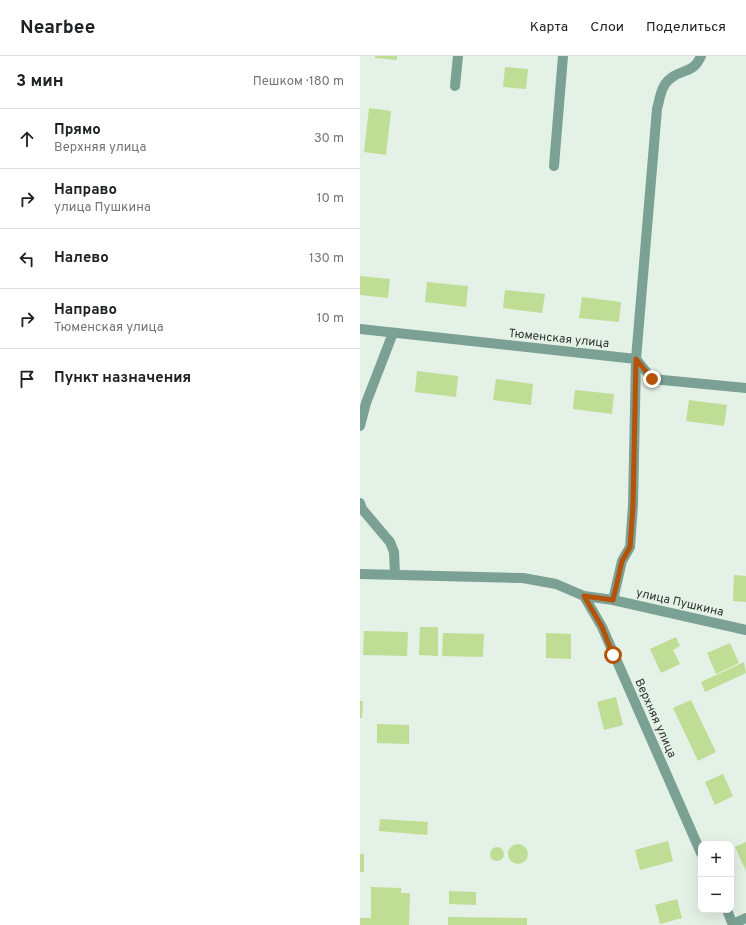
<!DOCTYPE html>
<html lang="ru">
<head>
<meta charset="utf-8">
<style>
  :root { --surface:#fff; --page:#f6f6f6; --text:#202124; --muted:#757577; --line:#e0e0e0 }
  body { margin:0; font-family:Overpass,sans-serif; background:var(--page); color:var(--text) }
  .controls { position:absolute; right:12px; bottom:12px; display:grid; overflow:hidden; border-radius:8px; box-shadow:0 4px 16px #0002 }
  .controls button { width:36px; height:36px; display:grid; place-items:center; padding:0; border:0; border-bottom:1px solid var(--line); background:var(--surface); color:var(--text); font:20px sans-serif }
  .stop { position:absolute; width:12px; height:12px; margin:-9px; border:3px solid #b45309; border-radius:50%; background:#fff }
  .stop.end { background:#b45309; border-color:#fff; box-shadow:0 1px 4px #0008 }
  .list { margin:0; padding:0; list-style:none }
  h2 { display:flex; justify-content:space-between; align-items:center; height:52px; margin:0; padding:0 16px; font-size:17px }
  h2 small { font-size:13px; font-weight:400; color:var(--muted) }
  .list li { display:grid; grid-template-columns:26px 1fr auto; gap:12px; align-items:center; box-sizing:border-box; height:60px; padding:0 16px; border-top:1px solid var(--line) }
  .list b { display:block; font-size:15px; white-space:nowrap }
  .list p { margin:0; font-size:13px; white-space:nowrap; color:var(--muted) }
  .list em { font-size:13px; font-style:normal; color:var(--muted) }
  .icon { flex:none; width:22px; height:22px; fill:none; stroke:currentColor; stroke-width:2; stroke-linecap:round; stroke-linejoin:round }
  .map { position:relative; flex:none; width:386px; height:869px; overflow:hidden }
  header { display:flex; align-items:center; gap:24px; box-sizing:border-box; height:56px; padding:0 20px; background:var(--surface); border-bottom:1px solid var(--line) }
  header strong { font-size:19px }
  nav { display:flex; gap:22px; margin-inline-start:auto; font-size:14px }
  main { display:flex }
  aside { flex:1; background:var(--surface) }
  .map>svg:first-child { display:block }
</style>
</head>
<body>
<header>
<strong>Nearbee</strong>
<nav><a>Карта</a><a>Слои</a><a>Поделиться</a></nav>
</header>
<main>
<aside>
<h2>3 мин<small>Пешком · 180 m</small></h2>
<ul class="list">
<li><svg class="icon" aria-label="ahead" viewBox="0 0 24 24"><path d="M12 20V5M6 11l6-6 6 6"/></svg><div><b>Прямо</b><p>Верхняя улица</p></div><em>30 m</em></li>
<li><svg class="icon" aria-label="right" viewBox="0 0 24 24"><path d="M7 20v-9h11M14 6l5 5-5 5"/></svg><div><b>Направо</b><p>улица Пушкина</p></div><em>10 m</em></li>
<li><svg class="icon" aria-label="left" viewBox="0 0 24 24"><path d="M17 20v-9H6M10 6l-5 5 5 5"/></svg><div><b>Налево</b></div><em>130 m</em></li>
<li><svg class="icon" aria-label="right" viewBox="0 0 24 24"><path d="M7 20v-9h11M14 6l5 5-5 5"/></svg><div><b>Направо</b><p>Тюменская улица</p></div><em>10 m</em></li>
<li><svg class="icon" aria-label="arrive" viewBox="0 0 24 24"><path d="M6 21V4h12l-3 4 3 4H6"/></svg><div><b>Пункт назначения</b></div></li>
</ul>
</aside>
<div class="map">
<svg width="386" height="869" viewBox="0 0 386 869">
  <rect width="100%" height="100%" fill="#e4f1e6"/>
  <path fill="#bfdd95" d="M15,0H37V4L15,2Z
    M145,11L168,13L166,33L143,31Z
    M9,52L31,55L26,99L4,96Z
    M0,220L30,223L28,242L0,239Z
    M67,226L108,230L106,251L65,246Z
    M145,234L185,238L182,257L143,252Z
    M222,241L261,246L259,266L219,262Z
    M57,315L98,320L96,341L55,336Z
    M136,323L173,328L171,349L133,344Z
    M215,334L254,338L252,358L213,353Z
    M329,344L367,349L364,370L326,365Z
    M374,519L386,520V546L373,545Z
    M60,571H78V600L59,599Z
    M4,575L48,576L47,600L3,599Z
    M83,577L124,578L123,601L82,600Z
    M186,577L211,578V603L186,602Z
    M316,581L320,590L313,594L320,608L301,617L290,593Z
    M370,587L379,607L356,618L347,597Z
    M384,606L386,617L345,636L341,626Z
    M256,641L263,669L244,674L237,646Z
    M331,644L356,696L338,705L313,652Z
    M0,645H3L2,662H0Z
    M17,668L49,669V688L17,687Z
    M363,718L373,740L355,749L345,726Z
    M20,763L68,766L67,779L19,775Z
    M308,785L313,805L280,814L275,794Z
    M386,786V815L375,791Z
    M148 798a10 10 0 1 1 20 0a10 10 0 1 1-20 0Z
    M130 798a7 7 0 1 1 14 0a7 7 0 1 1-14 0Z
    M0,798H4V816H0Z
    M11,831L41,832V837H50L49,869H0V862H11Z
    M89,835L116,836V849L89,848Z
    M317,843L322,862L300,868L295,849Z
    M88,861L167,862V869H88Z"/>
  <g fill="none" stroke-linecap="round" stroke-linejoin="round">
    <path stroke="#7ba094" stroke-width="10" d="M95,30L98,0
      M194,110L203,0
      M0,273L276,303L292,323L386,332
      M0,370L6,347L33,277
      M0,447L2,453L30,486L34,496L35,518
      M0,518L163,522L196,528L224,540L253,544L386,574
      M224,540L242,571L341,797
      M253,544L262,505L270,491L273,449L276,303L297,53C300,42 301,29 311,22C324,12 333,18 341,0
      M367,854L373,869
      M373,868L386,862"/>
  </g>
  <g fill="none" stroke-linecap="round" stroke-linejoin="round">
    <path stroke="#b45309" stroke-width="5" d="M253,599L242,571L224,540L253,544L262,505L270,491L273,449L276,303L292,323"/>
  </g>
  <g text-anchor="middle" stroke-width="3" stroke-linejoin="round" paint-order="stroke">
    <g font-size="12" fill="#2f332f" stroke="#e4f1e6">
      <text transform="translate(199 282) rotate(6)" y="4">Тюменская улица</text>
      <text transform="translate(320 546) rotate(13)" y="4">улица Пушкина</text>
      <text transform="translate(296 662) rotate(66)" y="4">Верхняя улица</text>
    </g>
  </g>
</svg>
<div class="controls">
<button>+</button>
<button>−</button>
</div>
<div class="stop" style="left:253px;top:599px"></div>
<div class="stop end" style="left:292px;top:323px"></div>
</div>
</main>
</body>
</html>
